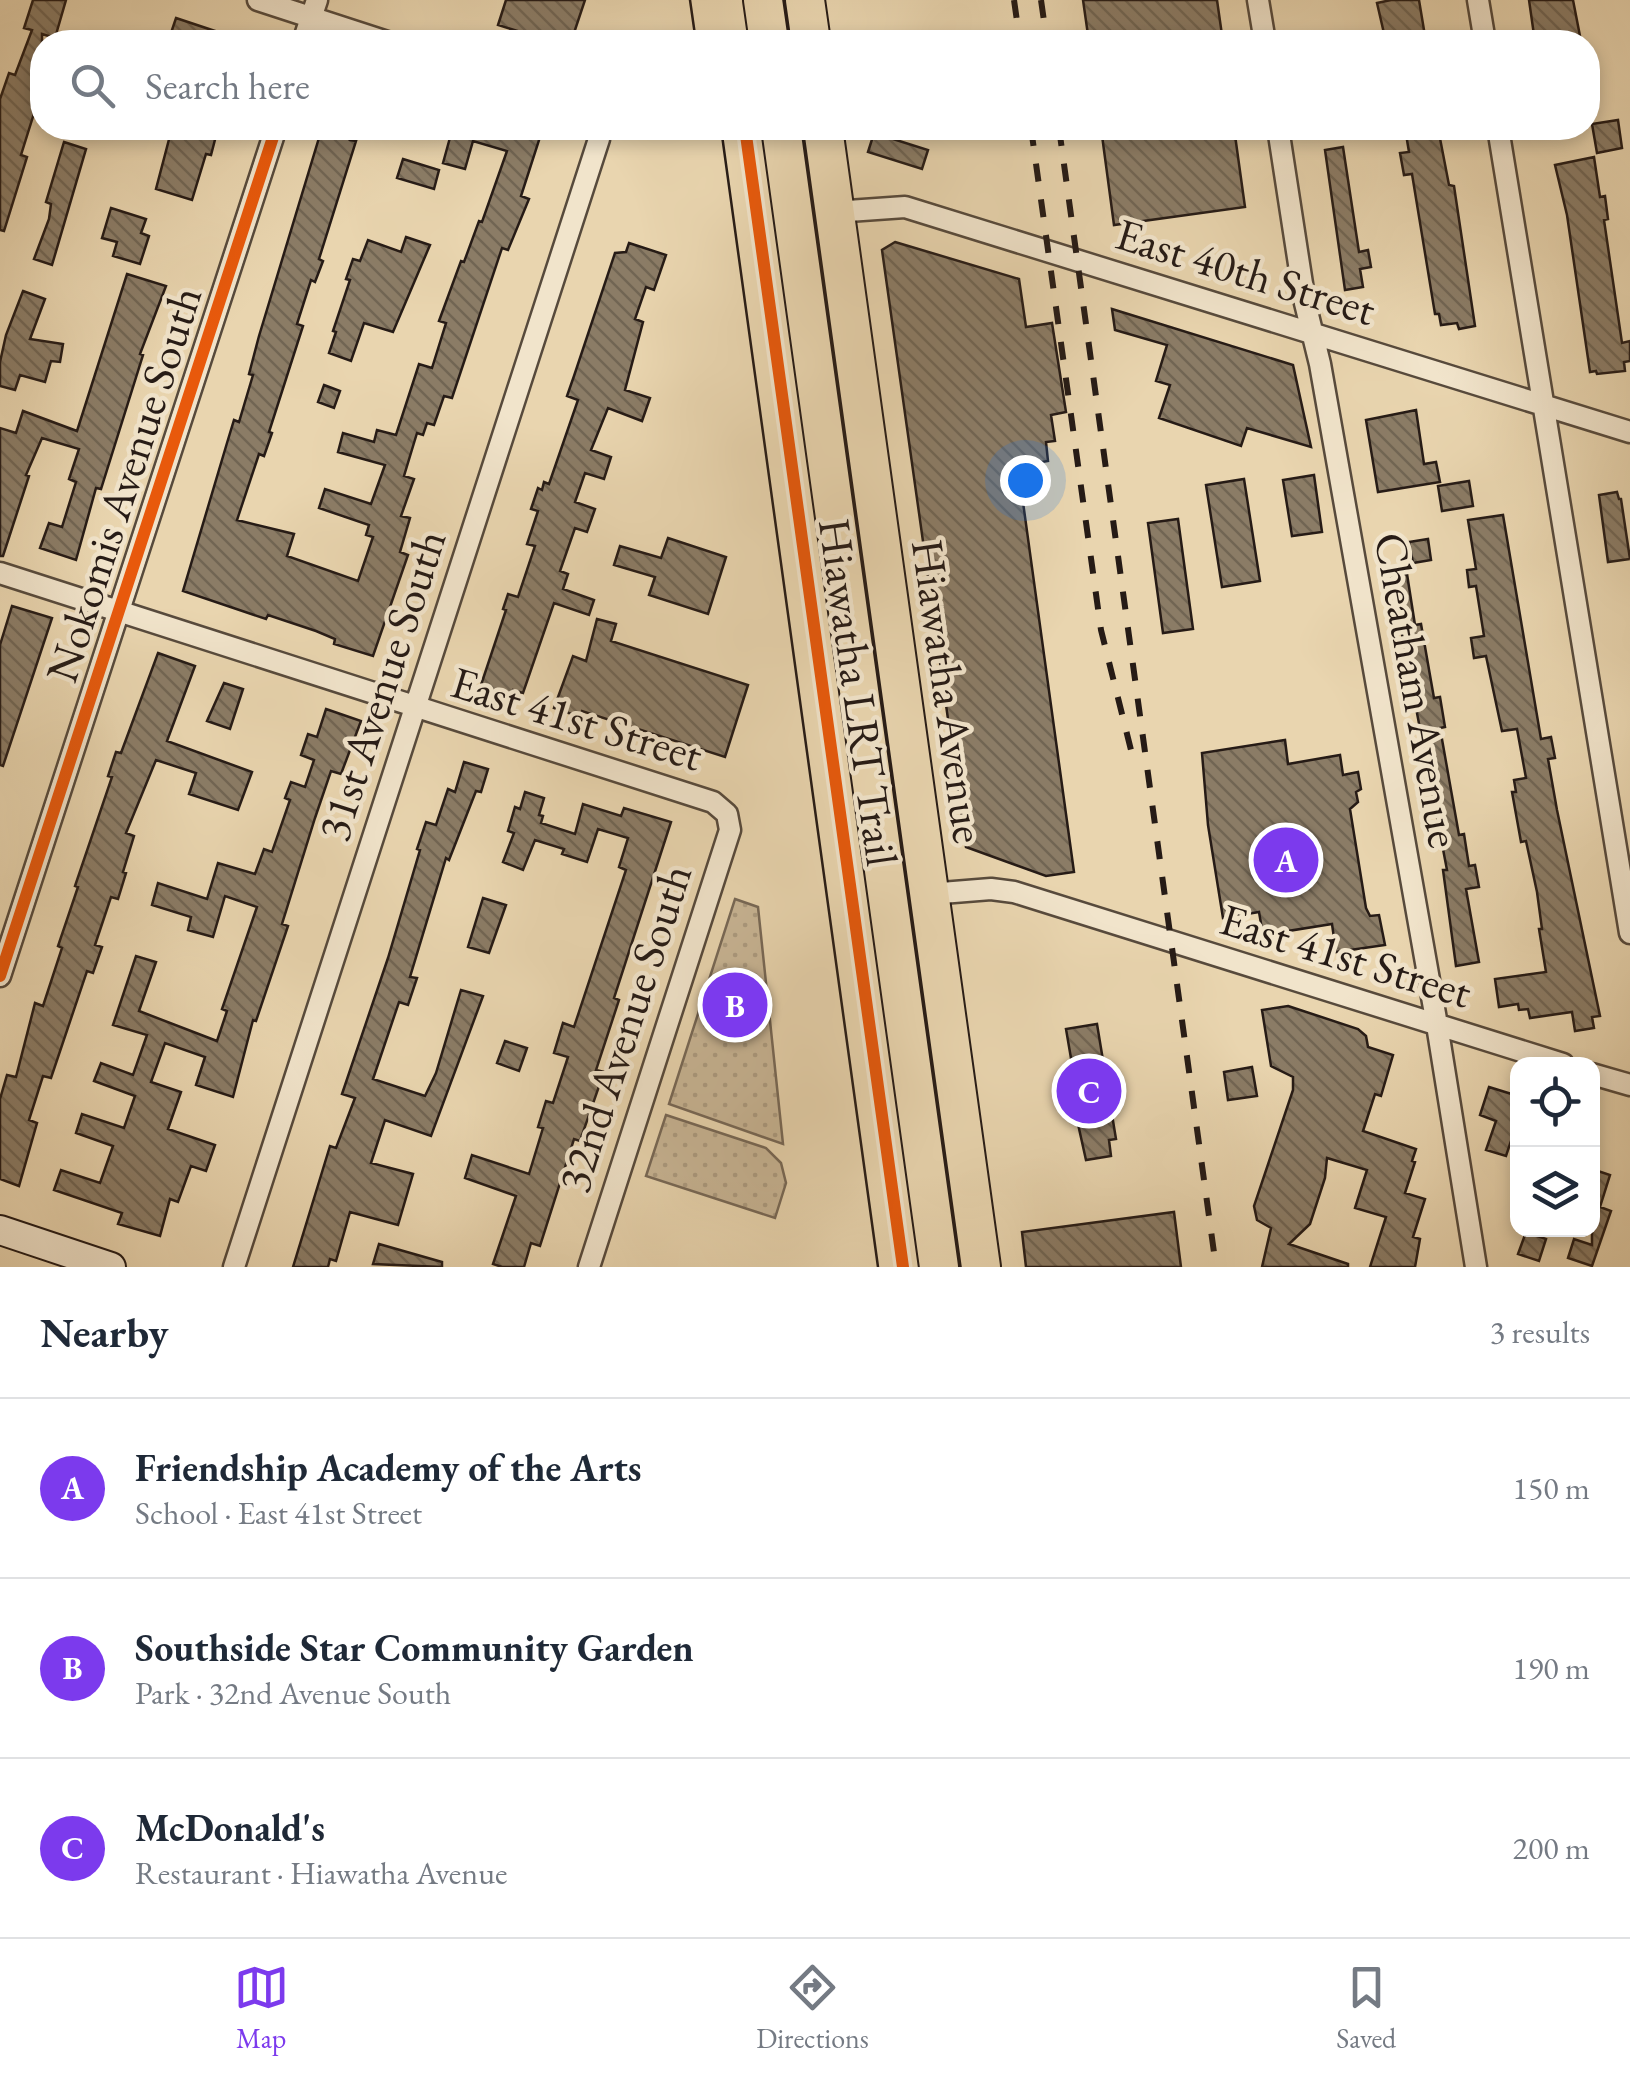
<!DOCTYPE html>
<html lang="en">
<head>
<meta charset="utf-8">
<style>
  :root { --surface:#fff; --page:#f2f2f3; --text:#1f2937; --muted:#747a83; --line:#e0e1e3; --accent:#7c3aed }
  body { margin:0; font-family:"EB Garamond",serif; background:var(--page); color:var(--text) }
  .controls { position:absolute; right:30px; bottom:30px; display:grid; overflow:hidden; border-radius:20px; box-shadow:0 5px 15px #0003 }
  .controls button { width:90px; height:90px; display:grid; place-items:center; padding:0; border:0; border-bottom:2px solid var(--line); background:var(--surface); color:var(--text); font:50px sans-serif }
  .you { position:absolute; left:1025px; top:480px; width:35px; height:35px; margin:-25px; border:8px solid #fff; border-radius:50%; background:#1a73e8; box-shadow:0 0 0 15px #1a73e833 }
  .badge { display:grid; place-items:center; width:65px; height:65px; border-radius:50%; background:var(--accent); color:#fff; font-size:32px; font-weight:700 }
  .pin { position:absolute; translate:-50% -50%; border:5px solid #fff; box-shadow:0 2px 10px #0006 }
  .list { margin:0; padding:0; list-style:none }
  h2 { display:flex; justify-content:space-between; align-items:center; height:130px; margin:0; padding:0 40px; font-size:42px }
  h2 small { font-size:32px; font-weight:400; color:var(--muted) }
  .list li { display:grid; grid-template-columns:65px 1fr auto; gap:30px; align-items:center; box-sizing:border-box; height:180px; padding:0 40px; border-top:2px solid var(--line) }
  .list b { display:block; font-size:38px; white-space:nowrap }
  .list p { margin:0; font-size:32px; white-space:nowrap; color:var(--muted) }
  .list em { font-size:32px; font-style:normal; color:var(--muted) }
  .icon { flex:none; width:55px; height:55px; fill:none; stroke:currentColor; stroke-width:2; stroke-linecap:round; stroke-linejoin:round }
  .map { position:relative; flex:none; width:1630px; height:1267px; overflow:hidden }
  .search { position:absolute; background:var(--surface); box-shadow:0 5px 15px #0003; left:30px; right:30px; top:30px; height:110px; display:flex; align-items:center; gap:25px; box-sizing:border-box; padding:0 35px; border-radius:40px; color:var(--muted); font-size:38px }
  .sheet { height:670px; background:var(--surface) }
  nav { display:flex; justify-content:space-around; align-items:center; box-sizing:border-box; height:140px; border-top:2px solid var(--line); background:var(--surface); font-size:28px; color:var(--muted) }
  nav a { display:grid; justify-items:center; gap:5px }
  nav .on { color:var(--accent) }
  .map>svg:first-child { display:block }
</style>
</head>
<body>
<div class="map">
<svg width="1630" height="1267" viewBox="0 0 1630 1267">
  <defs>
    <pattern id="garden-dots" width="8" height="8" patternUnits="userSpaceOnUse" patternTransform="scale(2.5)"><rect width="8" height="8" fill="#c8b595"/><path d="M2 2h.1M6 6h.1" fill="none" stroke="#ac9b80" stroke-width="1.8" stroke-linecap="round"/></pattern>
    <pattern id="building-back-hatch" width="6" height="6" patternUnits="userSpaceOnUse" patternTransform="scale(2.5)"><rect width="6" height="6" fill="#8b7c66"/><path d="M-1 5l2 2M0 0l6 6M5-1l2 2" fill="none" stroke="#716553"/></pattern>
  </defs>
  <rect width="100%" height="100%" fill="#e9d5af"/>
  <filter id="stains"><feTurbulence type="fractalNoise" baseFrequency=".002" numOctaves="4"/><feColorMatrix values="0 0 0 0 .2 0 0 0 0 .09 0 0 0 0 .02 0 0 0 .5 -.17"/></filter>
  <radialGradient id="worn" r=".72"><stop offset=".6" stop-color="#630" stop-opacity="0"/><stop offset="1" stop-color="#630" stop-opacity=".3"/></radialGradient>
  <path fill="url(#garden-dots)" stroke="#776856" stroke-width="2.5" d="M735,899L758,907L783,1144L669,1104Z
    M666,1115L766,1148L781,1163L786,1183L775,1218L646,1176Z"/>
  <path fill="url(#building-back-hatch)" stroke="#261b16" stroke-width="2.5" d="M33,0H66L55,38L42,34V109L36,107L21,155L27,157L4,231L0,230V99L9,73L15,75L32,30L24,28Z
    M506,0H585L571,42H553L498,25Z
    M1083,0H1217L1223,42H1089Z
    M1391,0H1419L1426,42H1386L1377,3Z
    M1529,0H1573L1580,36L1540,42L1538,35H1534Z
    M176,18L239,39V42H179L169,39Z
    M1618,120L1622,148L1597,153L1592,124Z
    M172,128H218L211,155L206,154L192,200L156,189Z
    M322,128H354L350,140L356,141L319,259L323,261L315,282L311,280L297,324L303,326L269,432L272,433L264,456L259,454L237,520L294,534L287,556L358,581L373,537L366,535L369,525L319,508L325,489L371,504L385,465L338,452L343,433L374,442L377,430L396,435L419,364L432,368L446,323L439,321L461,261L464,262L479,221L482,222L507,151L473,141L465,169L443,163L451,134L443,132L444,128H518L541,134L521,196L529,199L508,250L502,248L452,398L444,396L434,425L427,423L423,435L417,433L404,476L414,479L401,516L410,518L400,552L408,555L373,656L334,644L335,639L316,631L268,615L266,619L183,591L227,443L234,420L239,422L253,375L249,374L259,336Z
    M1101,128H1234L1245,207L1114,225Z
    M1405,128H1438L1449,185L1454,186L1475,326L1459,329L1457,323L1441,325L1439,314H1435L1412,174L1404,175L1400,153L1409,152Z
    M874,133L928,150L922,169L868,152Z
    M64,142L86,149L52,265L34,259L49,219L51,204L46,202Z
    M1343,147L1359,252L1368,250L1371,267L1360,269L1363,287L1345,290L1325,150Z
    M1594,157L1600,197L1605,196L1608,219L1604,220L1622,343L1630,341V361L1624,362L1625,371L1597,374L1596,371L1590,372L1567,215L1555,165Z
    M403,159L439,170L434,189L397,178Z
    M111,208L146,219L141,233L149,236L140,264L113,256L117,242L102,238Z
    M406,237L430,245L393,332L364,323L351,361L329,353L336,332L333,331L350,280L346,279L353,259L360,261L368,240L401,252Z
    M895,242L1019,279L1026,327L1052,323L1066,412L1051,415L1055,441L1046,442L1048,461L1018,466L1074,872L1046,876L966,847L882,250Z
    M629,243L666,255L654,290L646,287L635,319L643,322L625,390L650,398L642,421L608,408L591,450L611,457L604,479L585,473L575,502L595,509L587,532L575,528L560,571L568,574L563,589L594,600L589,615L554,603L523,693L513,690L510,698L480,688L506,610L503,609L508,594L518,597L535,546L527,544L538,511L531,509L538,488L542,490L544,482L549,484L578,400L567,396L574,376L615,253L626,252Z
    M127,274L166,286L140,354L143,355L101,489L96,488L76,560L40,548L49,523L62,527L76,482L69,479L79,449L42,438L26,475L29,476L3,556H0V428L16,433L23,411L77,431Z
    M23,291L45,299L30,339L63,344L60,362L51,361L45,382L20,375L15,390L0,386V362L6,335Z
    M1112,309L1293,365L1311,447L1247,428L1241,446L1159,418L1170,385L1156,381L1167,345L1115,330Z
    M324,385L340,391L334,408L318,402Z
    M1416,410L1424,464L1436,462L1440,482L1378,492L1366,420Z
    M1314,475L1322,532L1292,536L1283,480Z
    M1244,479L1260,581L1222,587L1206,485Z
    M1469,481L1473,506L1442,511L1438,486Z
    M1617,492L1619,499H1621L1630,559L1608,562L1599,495Z
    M1503,515L1541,739L1551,737L1555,758L1548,759L1557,810L1600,1016L1592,1017L1594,1028L1575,1031L1572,1012L1530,1018L1528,1009L1519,1010L1518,1004L1499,1007L1495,979L1546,972L1539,929H1542L1537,892L1526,841L1521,842L1512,792H1516L1514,780L1526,778L1517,729L1502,731L1486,656L1474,658L1471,638L1484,636L1476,586L1469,587L1467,570L1476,569L1468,520Z
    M1178,519L1193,629L1163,633L1148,523Z
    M668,538L726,557L708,614L649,595L655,577L614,565L620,546L661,558Z
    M1428,539L1431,560L1413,563L1409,542Z
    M1407,574L1415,625L1421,624L1434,698L1440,697L1445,727L1440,728L1459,835L1464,834L1469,866L1475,865L1479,887L1466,889L1479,962L1456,966L1443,870H1447L1391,577Z
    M12,606L52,618L3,766L0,765V645Z
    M597,619L616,624L611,641L748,685L725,757L582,711L580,717L554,708L573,656L586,661Z
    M158,653L195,666L167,741L252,772L238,810L189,794L196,773L156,760L126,833L134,836L123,872L126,873L118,899L111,897L95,945L102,947L93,973L87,971L51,1078L43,1076L29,1120L37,1123L19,1186L0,1179V1099L7,1075L16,1077L35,1003L43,1006L62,948L58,946L78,887L75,886L112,777L108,776L116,752L121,753Z
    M224,683L243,689L230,729L207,721Z
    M326,709L361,721L341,774L331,771L315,818L282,924L288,926L256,1021L253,1020L233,1097L196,1085L205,1057L165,1043L151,1082L181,1092L168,1129L215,1145L206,1171L191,1166L178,1202L170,1199L160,1236L118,1224L122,1213L54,1190L61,1170L100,1183L113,1146L76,1133L82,1114L124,1128L135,1096L94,1081L101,1063L133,1075L147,1035L113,1025L136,956L156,962L139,1011L217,1041L227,1011L222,1009L257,907L225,896L213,937L188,930L191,917L152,905L158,883L207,899L218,863L255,874L264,849L272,852L290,800L285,798L291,782L305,787L314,760L301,755L308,734L317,737Z
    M1285,740L1288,764L1340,755L1343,775L1358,772L1361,789L1356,792L1358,802L1350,809L1366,908L1370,916L1379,915L1385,945L1336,952L1332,924L1263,935L1259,912L1223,918L1208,825L1202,753Z
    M464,762L488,769L481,792L476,791L449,860L446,858L410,977L417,978L408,1005L399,1002L373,1079L425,1096L436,1073L461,990L483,996L431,1136L385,1120L371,1163L413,1174L398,1225L350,1212L336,1261L330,1259L328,1267H293L330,1146L336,1148L355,1098L342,1094L388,958L420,850L417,849L426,822L436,825L448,789L455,792Z
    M525,792L544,798L539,815L543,816L541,823L575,834L583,804L621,816L624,808L671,822L614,998L619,1000L596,1070L604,1072L580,1141L574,1139L540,1246L531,1243L524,1267H502L493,1264L516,1196L465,1178L472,1155L529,1174L543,1128L538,1127L546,1101L553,1103L568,1057L554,1053L563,1023L574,1027L626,870L619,867L628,838L598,829L587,862L562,854L564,849L535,840L523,870L503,862L514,833L508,831L515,807L520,809Z
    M483,898L506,905L489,953L468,947Z
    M1288,1006L1358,1029L1366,1036L1368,1047L1393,1055L1381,1096L1375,1094L1363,1131L1416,1149L1412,1161L1415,1162L1405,1193L1425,1199L1413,1237L1420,1239L1415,1267H1370L1386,1217L1355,1208L1367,1170L1327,1158L1325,1178L1310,1224L1289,1244L1348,1264V1267H1262L1271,1228L1257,1220L1254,1206L1293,1090V1077L1271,1066L1262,1010Z
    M1097,1024L1116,1139L1109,1140L1111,1156L1086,1160L1066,1070H1073L1066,1029Z
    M505,1041L527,1048L519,1071L497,1063Z
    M1252,1067L1257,1096L1228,1100L1224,1072Z
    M1489,1087L1518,1096V1130L1515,1129L1506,1156L1486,1150L1496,1121L1480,1115Z
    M1592,1169L1610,1175L1600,1207L1611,1211L1592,1266L1568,1258L1574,1239L1592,1245Z
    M1174,1212L1181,1267H1026L1022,1232Z
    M1526,1232L1546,1239L1539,1261L1518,1254Z
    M379,1244L442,1262V1267L373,1264Z"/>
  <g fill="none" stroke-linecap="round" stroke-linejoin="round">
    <g stroke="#574a3c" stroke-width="25">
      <path id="street" d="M258,0L387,42
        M1258,0L1265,42
        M1478,0L1485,42
        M303,42L317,0
        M1278,128L1305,303L1320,364L1437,1025L1476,1267
        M1498,128L1630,933
        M834,212L905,207L1630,432
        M0,573L713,802L727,814L730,830L589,1267
        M929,894L991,889L1014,892L1563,1064
        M0,976L276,128
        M1592,1074L1630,1085
        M234,1267L599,139V128"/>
    </g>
    <g stroke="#261b16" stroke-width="32">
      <path id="secondary" d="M0,1230L111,1267"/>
    </g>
    <g stroke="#261b16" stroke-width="42">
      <path id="highway" d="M763,0L769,42
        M805,0L811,42
        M781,128L939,1267
        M823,128L981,1267"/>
    </g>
    <use href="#street" stroke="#f1e4cb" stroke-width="20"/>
    <use href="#secondary" stroke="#f1e4cb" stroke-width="28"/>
    <use href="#highway" stroke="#e9d5af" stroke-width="38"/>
    <path stroke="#261b16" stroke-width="2.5" d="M690,0L696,42
      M721,128L878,1267"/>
    <path stroke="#261b16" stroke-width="6" stroke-dasharray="18 18" stroke-linecap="butt" d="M1014,0L1020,42
      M1041,0L1047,42
      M1031,128L1101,630L1132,754
      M1059,128L1216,1267"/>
    <g stroke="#f1e4cb" stroke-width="19">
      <path id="cycleway" d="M745,128L903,1267
        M0,976L276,128"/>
    </g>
    <use href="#cycleway" stroke="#e8590c" stroke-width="12"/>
  </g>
  <g text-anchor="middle" stroke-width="9" stroke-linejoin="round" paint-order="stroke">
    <g font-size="45" fill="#261b16" stroke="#f1e4cb">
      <text transform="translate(1246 271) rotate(17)" y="16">East 40th Street</text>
      <text transform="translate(123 484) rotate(-72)" y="16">Nokomis Avenue South</text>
      <text transform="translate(381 685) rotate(-72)" y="16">31st Avenue South</text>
      <text transform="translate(1418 690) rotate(80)" y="16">Cheatham Avenue</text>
      <text transform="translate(949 691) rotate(82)" y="16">Hiawatha Avenue</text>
      <text transform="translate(859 692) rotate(82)" y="16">Hiawatha LRT Trail</text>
      <text transform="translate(577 718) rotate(17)" y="16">East 41st Street</text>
      <text transform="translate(1346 955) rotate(17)" y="16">East 41st Street</text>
      <text transform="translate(624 1028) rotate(-72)" y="16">32nd Avenue South</text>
    </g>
  </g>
  <rect width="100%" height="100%" filter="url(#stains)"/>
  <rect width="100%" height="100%" fill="url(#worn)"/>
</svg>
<div class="controls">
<button><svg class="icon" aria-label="locate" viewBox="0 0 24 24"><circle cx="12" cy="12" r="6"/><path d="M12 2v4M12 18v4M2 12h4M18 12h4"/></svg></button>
<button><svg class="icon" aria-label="layers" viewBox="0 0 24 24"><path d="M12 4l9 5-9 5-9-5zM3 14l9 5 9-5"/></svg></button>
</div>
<div class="you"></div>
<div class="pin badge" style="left:1286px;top:860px">A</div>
<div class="pin badge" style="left:735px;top:1005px">B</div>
<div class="pin badge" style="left:1089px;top:1091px">C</div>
<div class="search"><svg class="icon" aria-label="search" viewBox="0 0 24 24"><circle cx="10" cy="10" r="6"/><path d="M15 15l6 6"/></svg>Search here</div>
</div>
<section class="sheet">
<h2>Nearby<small>3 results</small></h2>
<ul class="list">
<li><span class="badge">A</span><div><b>Friendship Academy of the Arts</b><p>School · East 41st Street</p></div><em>150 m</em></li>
<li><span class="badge">B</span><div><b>Southside Star Community Garden</b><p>Park · 32nd Avenue South</p></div><em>190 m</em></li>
<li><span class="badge">C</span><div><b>McDonald's</b><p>Restaurant · Hiawatha Avenue</p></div><em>200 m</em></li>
</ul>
</section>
<nav>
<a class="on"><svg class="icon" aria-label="map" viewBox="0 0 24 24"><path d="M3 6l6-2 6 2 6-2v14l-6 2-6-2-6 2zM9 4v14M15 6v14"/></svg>Map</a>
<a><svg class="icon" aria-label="directions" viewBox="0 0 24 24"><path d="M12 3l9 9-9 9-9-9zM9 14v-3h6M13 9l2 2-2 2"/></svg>Directions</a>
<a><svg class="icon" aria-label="saved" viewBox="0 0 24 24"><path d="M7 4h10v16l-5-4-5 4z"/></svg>Saved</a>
</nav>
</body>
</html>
